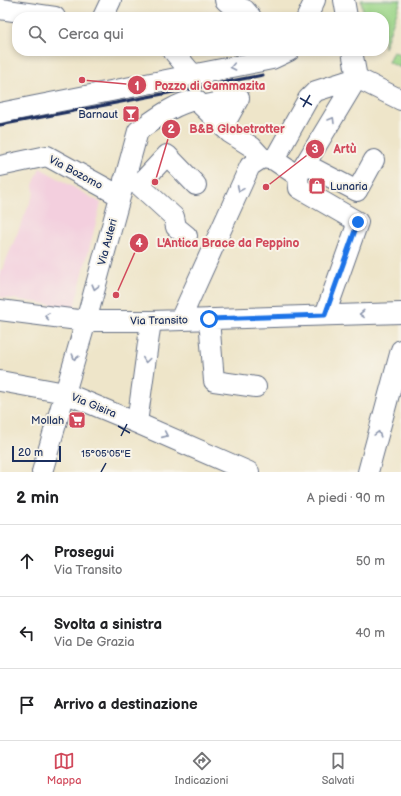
<!DOCTYPE html>
<html lang="it">
<head>
<meta charset="utf-8">
<style>
  :root { --surface:#fff; --page:#f2f2f2; --text:#202124; --muted:#757577; --line:#e0e0e0; --accent:#d1495b }
  body { margin:0; font-family:"Balsamiq Sans",sans-serif; background:var(--page); color:var(--text) }
  .scale { position:absolute; left:12px; bottom:10px; width:49px; box-sizing:border-box; padding-left:4px; border:2px solid #1b2f5e; border-top:0; font-size:11px; line-height:14px; white-space:nowrap; color:#1b2f5e; -webkit-text-stroke:3px #f7f3e8; paint-order:stroke }
  .stop { position:absolute; width:12px; height:12px; margin:-9px; border:3px solid #1a73e8; border-radius:50%; background:#fff }
  .stop.end { background:#1a73e8; border-color:#fff; box-shadow:0 1px 4px #0008 }
  .list { margin:0; padding:0; list-style:none }
  h2 { display:flex; justify-content:space-between; align-items:center; height:52px; margin:0; padding:0 16px; font-size:17px }
  h2 small { font-size:13px; font-weight:400; color:var(--muted) }
  .list li { display:grid; grid-template-columns:26px 1fr auto; gap:12px; align-items:center; box-sizing:border-box; height:72px; padding:0 16px; border-top:1px solid var(--line) }
  .list b { display:block; font-size:15px; white-space:nowrap }
  .list p { margin:0; font-size:13px; white-space:nowrap; color:var(--muted) }
  .list em { font-size:13px; font-style:normal; color:var(--muted) }
  .icon { flex:none; width:22px; height:22px; fill:none; stroke:currentColor; stroke-width:2; stroke-linecap:round; stroke-linejoin:round }
  .map { position:relative; flex:none; width:401px; height:472px; overflow:hidden }
  .search { position:absolute; background:var(--surface); box-shadow:0 2px 6px #0003; left:12px; right:12px; top:12px; height:44px; display:flex; align-items:center; gap:10px; box-sizing:border-box; padding:0 14px; border-radius:16px; color:var(--muted); font-size:15px }
  .sheet { height:268px; background:var(--surface) }
  nav { display:flex; justify-content:space-around; align-items:center; box-sizing:border-box; height:56px; border-top:1px solid var(--line); background:var(--surface); font-size:11px; color:var(--muted) }
  nav a { display:grid; justify-items:center; gap:2px }
  nav .on { color:var(--accent) }
  .map>svg:first-child { display:block }
</style>
</head>
<body>
<div class="map">
<svg width="401" height="472" viewBox="0 0 401 472">
  <rect width="100%" height="100%" fill="#f7f3e8"/>
  <filter id="ink" filterUnits="userSpaceOnUse"><feTurbulence type="fractalNoise" baseFrequency=".025" numOctaves="2"/><feDisplacementMap in="SourceGraphic" scale="8" xChannelSelector="R" yChannelSelector="G"/><feConvolveMatrix kernelMatrix="1 2 1 2 8 2 1 2 1" color-interpolation-filters="sRGB"/></filter>
  <filter id="wash" filterUnits="userSpaceOnUse"><feTurbulence type="fractalNoise" baseFrequency=".012" numOctaves="4" result="noise"/><feDisplacementMap in="SourceGraphic" scale="16" xChannelSelector="R" yChannelSelector="G"/><feGaussianBlur stdDeviation="0.9" result="paint"/><feColorMatrix in="noise" values="0 0 0 0 0 0 0 0 0 0 0 0 0 0 0 0 0 1.4 0 .05"/><feComposite in="paint" operator="in"/></filter>
  <g filter="url(#wash)">
    <rect width="100%" height="100%" fill="#eee5c9"/>
    <path fill="#f3cfde" d="M40,168L101,203L74,308L0,297V270H2L34,193L33,185Z"/>
    <path fill="#9cd689" stroke="#5c8274" d="M361,0H401L384,48V17H364Z
      M393,51L401,55V68L388,62Z"/>
  </g>
  <g filter="url(#ink)">
    <g fill="none" stroke-linecap="round" stroke-linejoin="round">
      <g stroke="#656f83" stroke-width="22">
        <path id="minor" d="M225,0L227,2L245,10L251,17
          M344,0L347,17
          M0,9L55,17
          M103,17L111,0
          M307,17L315,0
          M173,51L193,75
          M352,51L357,78
          M202,106L239,98L223,127
          M0,113L272,59L289,51
          M274,160L308,99L316,91L357,78L401,100
          M305,164L357,191L374,160
          M0,166L47,156L120,196
          M298,176L299,188L358,222L325,315
          M124,180L139,185L174,217L176,227L187,236
          M139,185L167,155L196,185
          M0,310L86,321H151L401,313
          M209,319L214,381L256,387
          M180,320L250,166L262,158
          M0,381L65,393L137,423L249,472
          M137,423L151,321
          M42,472L86,321L138,131C155,119 175,103 196,100L230,133L252,147L262,158L274,160L298,176L357,78
          M368,472L401,350"/>
      </g>
      <use href="#minor" stroke="#fff" stroke-width="20"/>
      <path stroke="#1b2f5e" stroke-width="3" d="M0,125L263,75"/>
    </g>
    <defs><path id="oneway-chevron" d="M-2-3.5L2.5 0L-2 3.5" fill="none" stroke-width="1.6" stroke-linecap="round" stroke-linejoin="round"/></defs>
    <g stroke="#8d97ae">
      <use href="#oneway-chevron" transform="translate(233 67) rotate(168)"/>
      <use href="#oneway-chevron" transform="translate(332 120) rotate(-59)"/>
      <use href="#oneway-chevron" transform="translate(240 189) rotate(114)"/>
      <use href="#oneway-chevron" transform="translate(95 287) rotate(105)"/>
      <use href="#oneway-chevron" transform="translate(362 314) rotate(178)"/>
      <use href="#oneway-chevron" transform="translate(47 316) rotate(-172)"/>
      <use href="#oneway-chevron" transform="translate(75 357) rotate(107)"/>
      <use href="#oneway-chevron" transform="translate(146 360) rotate(98)"/>
      <use href="#oneway-chevron" transform="translate(378 434) rotate(-75)"/>
      <use href="#oneway-chevron" transform="translate(165 435) rotate(24)"/>
    </g>
  </g>
  <g fill="none" stroke-linecap="round" stroke-linejoin="round" filter="url(#ink)">
    <path stroke="#1a73e8" stroke-width="5" d="M209,319L325,315L358,222"/>
  </g>
  <path fill="none" stroke="#1b2f5e" stroke-width="1.5" d="M300,98L312,105M303,107L310,95M118,426L130,433M121,436L127,424M101,472L106,463"/>
  <defs>
    <g id="bar-square" transform="scale(0.9)"><rect x="-9" y="-9" width="18" height="18" rx="4" fill="#d1495b" stroke="#f7f3e8"/><path d="M-6-5H6L.8 .8V4.5H3.5V6h-7V4.5H-.8V.8Z" fill="#fff"/></g>
    <g id="shop-square" transform="scale(0.9)"><rect x="-9" y="-9" width="18" height="18" rx="4" fill="#d1495b" stroke="#f7f3e8"/><path d="M-5-2.5h2.3a2.7 3.5 0 0 1 5.4 0H5L5.5 6h-11ZM-1.5-2.5h3a1.5 2.3 0 0 0-3 0Z" fill="#fff"/></g>
    <g id="supermarket-square" transform="scale(0.9)"><rect x="-9" y="-9" width="18" height="18" rx="4" fill="#d1495b" stroke="#f7f3e8"/><path d="M-6-5.5h2.5l.6 2H6L4.5 2H-2.5L-4.4-4H-6ZM-1.5 3.2a1.3 1.3 0 1 0 .1 0ZM3 3.2a1.3 1.3 0 1 0 .1 0Z" fill="#fff"/></g>
  </defs>
  <g fill-rule="evenodd">
    <use href="#bar-square" x="131" y="114"/>
    <use href="#shop-square" x="317" y="186"/>
    <use href="#supermarket-square" x="77" y="420"/>
  </g>
  <g text-anchor="middle" stroke-width="4" stroke-linejoin="round" paint-order="stroke">
    <g font-size="11" fill="#1b2f5e" stroke="#f7f3e8" text-anchor="end">
      <text x="118" y="118">Barnaut</text>
      <text x="330" y="190" text-anchor="start">Lunaria</text>
      <text x="64" y="424">Mollah</text>
    </g>
    <g font-size="11" fill="#1b2f5e" stroke="#f7f3e8">
      <text transform="translate(76 172) rotate(28)" y="4">Via Bozomo</text>
      <text transform="translate(107 242) rotate(-75)" y="4">Via Auteri</text>
      <text transform="translate(159 320) rotate(-1)" y="4">Via Transito</text>
      <text transform="translate(94 405) rotate(22)" y="4">Via Gisira</text>
    </g>
  </g>
  <g font-size="10" text-anchor="middle" fill="#1b2f5e" stroke="#f7f3e8" stroke-width="4" stroke-linejoin="round" paint-order="stroke">
    <text x="106" y="457">15°05'05"E</text>
  </g>
  <path fill="none" stroke="#d1495b" stroke-width="1.5" d="M82 80L137 85M155 182L171 129M266 187L315 149M116 295L139 243"/>
  <g fill="#d1495b" stroke="#f7f3e8" stroke-width="1.5">
    <circle cx="82" cy="80" r="4"/>
    <circle cx="155" cy="182" r="4"/>
    <circle cx="266" cy="187" r="4"/>
    <circle cx="116" cy="295" r="4"/>
    <circle cx="137" cy="85" r="10"/>
    <circle cx="171" cy="129" r="10"/>
    <circle cx="315" cy="149" r="10"/>
    <circle cx="139" cy="243" r="10"/>
  </g>
  <g font-size="12" text-anchor="middle" font-weight="bold" fill="#fff">
    <text x="137" y="90">1</text>
    <text x="171" y="133">2</text>
    <text x="315" y="153">3</text>
    <text x="139" y="247">4</text>
  </g>
  <g font-size="12" text-anchor="middle" font-weight="bold" fill="#d1495b" stroke="#f7f3e8" stroke-width="4" stroke-linejoin="round" paint-order="stroke">
    <text x="210" y="90">Pozzo di Gammazita</text>
    <text x="237" y="133">B&amp;B Globetrotter</text>
    <text x="345" y="153">Artù</text>
    <text x="228" y="247">L'Antica Brace da Peppino</text>
  </g>
</svg>
<div class="scale">20 m</div>
<div class="stop" style="left:209px;top:319px"></div>
<div class="stop end" style="left:358px;top:222px"></div>
<div class="search"><svg class="icon" aria-label="search" viewBox="0 0 24 24"><circle cx="10" cy="10" r="6"/><path d="M15 15l6 6"/></svg>Cerca qui</div>
</div>
<section class="sheet">
<h2>2 min<small>A piedi · 90 m</small></h2>
<ul class="list">
<li><svg class="icon" aria-label="ahead" viewBox="0 0 24 24"><path d="M12 20V5M6 11l6-6 6 6"/></svg><div><b>Prosegui</b><p>Via Transito</p></div><em>50 m</em></li>
<li><svg class="icon" aria-label="left" viewBox="0 0 24 24"><path d="M17 20v-9H6M10 6l-5 5 5 5"/></svg><div><b>Svolta a sinistra</b><p>Via De Grazia</p></div><em>40 m</em></li>
<li><svg class="icon" aria-label="arrive" viewBox="0 0 24 24"><path d="M6 21V4h12l-3 4 3 4H6"/></svg><div><b>Arrivo a destinazione</b></div></li>
</ul>
</section>
<nav>
<a class="on"><svg class="icon" aria-label="map" viewBox="0 0 24 24"><path d="M3 6l6-2 6 2 6-2v14l-6 2-6-2-6 2zM9 4v14M15 6v14"/></svg>Mappa</a>
<a><svg class="icon" aria-label="directions" viewBox="0 0 24 24"><path d="M12 3l9 9-9 9-9-9zM9 14v-3h6M13 9l2 2-2 2"/></svg>Indicazioni</a>
<a><svg class="icon" aria-label="saved" viewBox="0 0 24 24"><path d="M7 4h10v16l-5-4-5 4z"/></svg>Salvati</a>
</nav>
</body>
</html>
